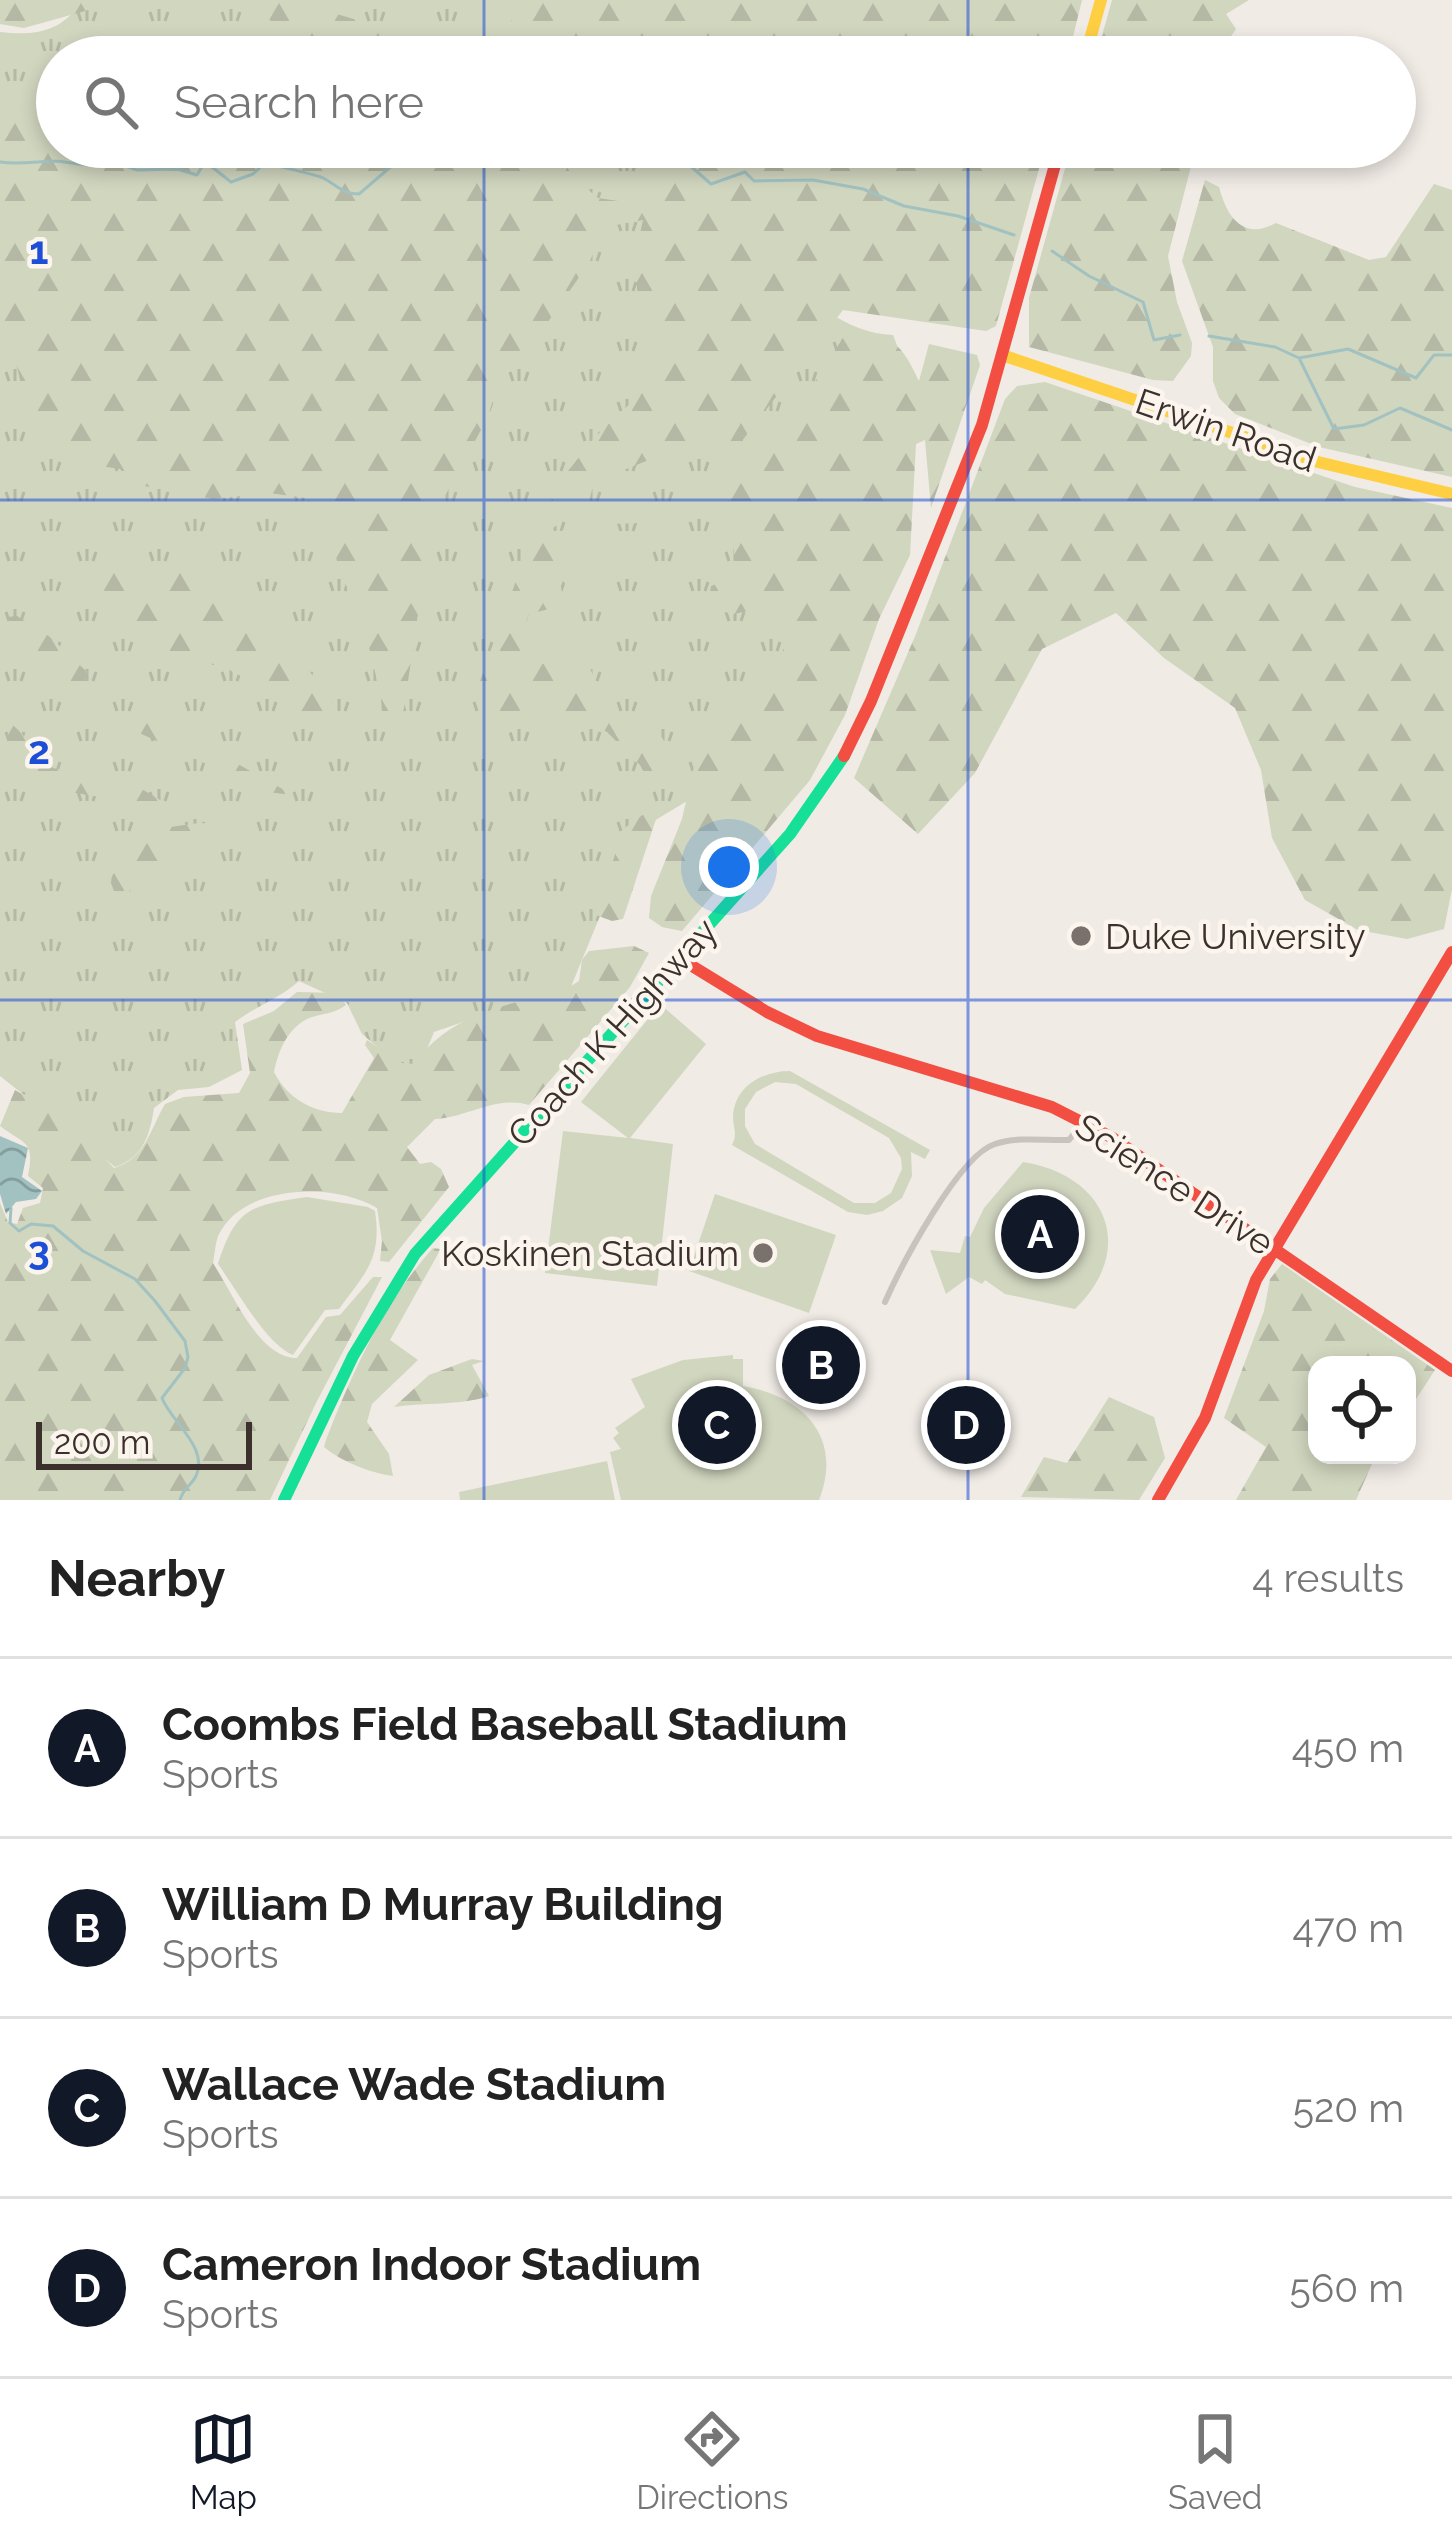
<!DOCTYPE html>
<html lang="en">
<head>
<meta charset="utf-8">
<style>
  :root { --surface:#fff; --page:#f6f6f6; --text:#222; --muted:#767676; --line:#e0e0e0; --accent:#111827 }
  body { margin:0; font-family:Raleway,sans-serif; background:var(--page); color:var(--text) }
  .controls { position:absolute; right:36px; bottom:36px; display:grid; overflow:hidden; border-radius:24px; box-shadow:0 6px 18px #0003 }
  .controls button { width:108px; height:108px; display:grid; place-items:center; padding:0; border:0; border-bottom:3px solid var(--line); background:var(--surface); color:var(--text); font:60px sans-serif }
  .scale { position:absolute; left:36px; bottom:30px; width:216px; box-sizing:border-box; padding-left:12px; border:6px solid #3b302b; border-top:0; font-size:33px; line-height:42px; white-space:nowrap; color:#3b302b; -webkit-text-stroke:9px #fbf5ee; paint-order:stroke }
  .you { position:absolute; left:729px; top:867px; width:42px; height:42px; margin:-30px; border:9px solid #fff; border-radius:50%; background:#1a73e8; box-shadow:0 0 0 18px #1a73e833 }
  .badge { display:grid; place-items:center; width:78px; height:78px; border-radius:50%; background:var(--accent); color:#fff; font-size:39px; font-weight:700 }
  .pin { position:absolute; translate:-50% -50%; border:6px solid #fff; box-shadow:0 3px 12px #0006 }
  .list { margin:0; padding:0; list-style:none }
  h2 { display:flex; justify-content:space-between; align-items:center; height:156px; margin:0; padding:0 48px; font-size:51px }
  h2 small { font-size:39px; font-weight:400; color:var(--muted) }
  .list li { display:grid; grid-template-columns:78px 1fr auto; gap:36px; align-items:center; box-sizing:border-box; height:180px; padding:0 48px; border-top:3px solid var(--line) }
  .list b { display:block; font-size:45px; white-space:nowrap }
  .list p { margin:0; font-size:39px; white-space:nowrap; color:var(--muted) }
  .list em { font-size:39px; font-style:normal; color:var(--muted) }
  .icon { flex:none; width:66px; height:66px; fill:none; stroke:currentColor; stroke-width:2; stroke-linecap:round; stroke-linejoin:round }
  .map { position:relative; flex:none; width:1452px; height:1500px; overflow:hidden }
  .search { position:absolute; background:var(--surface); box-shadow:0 6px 18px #0003; left:36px; right:36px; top:36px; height:132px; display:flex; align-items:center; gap:30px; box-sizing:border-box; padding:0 42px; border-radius:66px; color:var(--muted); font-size:45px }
  .sheet { height:876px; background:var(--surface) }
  nav { display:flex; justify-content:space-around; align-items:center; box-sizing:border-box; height:168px; border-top:3px solid var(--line); background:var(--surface); font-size:33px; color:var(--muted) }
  nav a { display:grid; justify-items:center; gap:6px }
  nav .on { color:var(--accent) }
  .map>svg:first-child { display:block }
</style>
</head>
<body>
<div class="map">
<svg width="1452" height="1500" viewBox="0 0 1452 1500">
  <defs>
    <pattern id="grass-tufts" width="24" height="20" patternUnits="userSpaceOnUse" patternTransform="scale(3)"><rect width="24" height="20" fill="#d1d6bf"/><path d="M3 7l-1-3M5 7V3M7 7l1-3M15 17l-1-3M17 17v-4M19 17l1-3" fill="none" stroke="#b4b8a4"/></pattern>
    <pattern id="forest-firs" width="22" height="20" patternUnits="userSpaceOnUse" patternTransform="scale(3)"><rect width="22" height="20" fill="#d1d6bf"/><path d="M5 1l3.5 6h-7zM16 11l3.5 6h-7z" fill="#b4b8a4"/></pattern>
    <pattern id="water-waves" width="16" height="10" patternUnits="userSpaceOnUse" patternTransform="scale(3)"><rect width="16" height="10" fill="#a1c2c1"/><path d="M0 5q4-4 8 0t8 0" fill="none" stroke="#849e9d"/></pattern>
  </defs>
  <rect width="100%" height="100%" fill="#f0ebe5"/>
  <path fill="url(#grass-tufts)" d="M82,0H498L562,57H57V147H673C725,208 808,333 893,335L904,364L827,642L707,789L634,833L568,994L512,1005L434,1032L415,1079L362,1034L347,1003L299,981C279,999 256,1006 235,1022L242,1070L209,1087L178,1090L154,1108C150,1135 143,1158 115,1167L0,1076V32C35,36 63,32 82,0Z"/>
  <path fill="url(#forest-firs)" d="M0,0H97L92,9L24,28L0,24Z
    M269,0H309L317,8L387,29L438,57H251L266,47L273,23L256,7Z
    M486,0H1082L1068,57H557Z
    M1112,0H1249L1226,14L1236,29L1217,57H1096Z
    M0,101L57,104V147H553L575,179L598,198L638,204L662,185L675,166L663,147H1045L996,326L986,331L843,310L721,468L716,452L702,443L669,442L656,457L594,482L589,502L553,528L562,594L553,608L529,614L523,629L530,660L538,664L588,663L609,715C651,730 664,720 673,770L665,779L647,778L640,765L607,732L574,714L557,712L493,740L481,719L476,692L530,542L564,476L596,436L639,395L647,369L660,354L661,332L642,326C635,288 634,257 643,220L605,227L589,263L541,332L500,378L487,419L440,505L429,539L404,708L398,728L383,731L381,697L368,643L337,561L326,515L306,498L269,493L213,499L134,484L120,469L63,460C52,448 38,435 31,421C18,393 23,357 0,337Z
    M1071,147H1196L1168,256L1177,302L1192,343L1191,356L1173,381L1153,380L1029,347V298Z
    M1205,180L1219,187C1227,217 1243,241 1276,223L1369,260L1386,257L1434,184L1452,190V477L1319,447L1235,414L1219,398L1213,381V347L1182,261Z
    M850,327C893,339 900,340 919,381L929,344L977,355L980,365L931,508L925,440L916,444L910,555L879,619L845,715L810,780L682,931L662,927L649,918L651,896L682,819L701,736L722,735L744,709L757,681L778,674L785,641L782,617L766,607L734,614L715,610L709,598L711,586L727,580L734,566V541L719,525L709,504L803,400Z
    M1045,382L1355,487L1452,508V889L1444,929L1407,939L1358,930L1305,900L1272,838L1261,770L1235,708L1164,658L1116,613L1042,649L975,773L918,834L854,778L916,634L1005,399L1017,386Z
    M107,558C139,562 170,565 199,578C247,598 322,674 342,722L322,727L283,709L275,694L220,665H191L142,638L109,615L95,595V572Z
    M17,616L50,637L87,672L84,687C50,678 25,647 8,617Z
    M1,713L23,735L32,754L43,766L135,785L170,806L164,811L133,815L117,800L47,788L0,769V755H7L8,732Z
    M138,719L195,740L293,795L267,792L120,724Z
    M662,801L623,919L612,921L596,915L623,829Z
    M199,823L220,824L206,852L137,889L115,894L111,883L113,864L156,829Z
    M634,946L649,953L630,987L529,1105C497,1095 468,1117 435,1119L407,1147L420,1164L431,1162L441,1169L449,1187L389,1262L380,1261L382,1241L377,1208C334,1182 244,1184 219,1234C215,1242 215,1254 213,1263C233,1293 258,1358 297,1358L326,1317L340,1315L373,1277H382L316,1403L270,1500H0V1203L8,1222L17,1224L23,1208L40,1203L43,1188L28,1176C35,1140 25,1145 0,1126L15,1090L63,1117L114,1168C145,1159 150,1130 165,1104L184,1097L239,1093L250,1073L243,1024L274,1011L297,992L339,993L346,1005C333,1015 320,1013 307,1019C287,1029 278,1052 274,1072C287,1098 313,1113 342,1113L374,1058L365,1045L367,1040L402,1063L414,1064C450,1013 508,1005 566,989L579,981L582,960L589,951Z
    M433,1248L440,1249L439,1252L390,1340L418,1360L372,1404L367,1422L389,1454L393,1476C371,1473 342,1462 324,1447L326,1440C352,1373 384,1302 433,1248Z
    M1282,1264L1435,1370L1407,1413V1365H1317V1455H1376L1356,1500H1236L1266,1447L1224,1418L1264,1311L1270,1279Z
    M472,1359L484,1361L472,1365L489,1396C459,1406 426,1402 394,1407L429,1375Z
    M1109,1397L1154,1417L1165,1458L1139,1500L1021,1497L1044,1457L1067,1463Z"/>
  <path fill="#d1d6bf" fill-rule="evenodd" d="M644,485L645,523L608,524L605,488Z
    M599,527L606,604L567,608L560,531Z
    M648,535L652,573L614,577L610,539Z
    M567,615L570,654L532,657L529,619Z
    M660,1004L706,1044L630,1138L673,1144L657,1286L545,1273L563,1131L628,1138L581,1102Z
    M790,1071L930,1150L925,1159L911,1152L912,1176L902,1198L883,1211L867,1215L848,1212L732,1145C738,1133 733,1129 733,1116C735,1086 763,1071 790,1071ZM775,1082L796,1084L889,1138L901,1158L902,1169L891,1193L875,1203H854L755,1144L745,1126V1109L756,1092Z
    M1023,1162C1106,1175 1138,1248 1075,1309L1005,1294L985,1280L982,1284L969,1277L946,1294L930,1250L960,1253L965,1236L970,1237L984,1208Z
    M715,1194L836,1235L809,1313L689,1271Z
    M307,1197L368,1207L375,1211C382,1259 366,1272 339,1309L325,1310L293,1355C267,1345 236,1289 218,1264C236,1207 252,1205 307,1197Z
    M733,1355V1359H743V1386C802,1396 844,1436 819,1500H621L610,1452L621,1449L613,1438L619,1433L615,1428L645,1407L631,1379L683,1360Z
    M607,1461L615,1500H460L459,1492Z"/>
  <path fill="url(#water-waves)" d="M0,1136L28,1148L22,1177L42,1191L36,1199L16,1202L6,1214L0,1194Z"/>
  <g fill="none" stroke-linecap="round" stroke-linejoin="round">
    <path stroke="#a1c2c1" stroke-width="3" d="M655,147L687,163L711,184L745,172L754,181L813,180L863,189L904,206L958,216L1014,235
      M0,162C18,165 33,162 51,161C76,161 82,170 110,160L137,170L177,169L197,175L203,165L212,167L231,182L253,174L264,164C272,164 317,175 323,178C337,185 342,194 359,194L401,158L439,147
      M1052,251L1089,276L1143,302L1154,340L1180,335
      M1209,336L1275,347L1299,358L1348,349L1416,378L1434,355H1452
      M1300,360L1334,429L1364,425L1400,408L1452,430
      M11,1208L10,1223L19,1231L31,1224L53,1226L83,1251L135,1279L155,1301L185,1341L188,1357L185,1368L162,1398C171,1422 209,1447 196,1476C191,1486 183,1488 180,1500"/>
    <path stroke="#c9c3be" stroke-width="6" d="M885,1302C901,1266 959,1155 995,1144C1019,1136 1045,1141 1069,1140L1083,1122"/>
    <path stroke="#16e098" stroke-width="12" d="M284,1500L353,1356L415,1254L790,834L844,756"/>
    <path stroke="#ffcf43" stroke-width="12" d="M1085,57L1101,0
      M1002,355L1318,462L1452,494"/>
    <path stroke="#f24e42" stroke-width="12" d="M844,756L871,701L982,425L1060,147
      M679,958L767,1012L817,1036L1052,1107L1111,1137L1452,1371
      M1158,1500L1205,1418L1256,1280L1452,952"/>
  </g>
  <path fill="none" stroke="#1d4ed8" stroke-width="3" stroke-opacity="0.55" d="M484,0V57M968,0V57M484,147V1500M968,147V1500M0,500H1452M0,1000H1452"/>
  <g fill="#7a716c" stroke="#fbf5ee" stroke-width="4.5">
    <circle cx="1081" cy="936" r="12"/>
    <circle cx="763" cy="1253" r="12"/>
  </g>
  <g text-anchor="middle" stroke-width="9" stroke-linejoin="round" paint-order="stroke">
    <g font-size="36" fill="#3b302b" stroke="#fbf5ee">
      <text transform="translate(1226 430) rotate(19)" y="13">Erwin Road</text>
      <text transform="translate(612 1032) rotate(-48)" y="13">Coach K Highway</text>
      <text transform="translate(1175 1184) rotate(33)" y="13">Science Drive</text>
    </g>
    <g font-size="36" fill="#3b302b" stroke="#fbf5ee" text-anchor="start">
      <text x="1105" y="949">Duke University</text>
      <text x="739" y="1266" text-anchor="end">Koskinen Stadium</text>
    </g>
  </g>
  <g font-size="39" text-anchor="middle" font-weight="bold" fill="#1d4ed8" stroke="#fbf5ee" stroke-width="9" stroke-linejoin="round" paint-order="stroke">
    <text x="39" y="264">1</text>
    <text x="39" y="764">2</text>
    <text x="39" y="1264">3</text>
  </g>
</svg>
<div class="controls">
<button><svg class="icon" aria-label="locate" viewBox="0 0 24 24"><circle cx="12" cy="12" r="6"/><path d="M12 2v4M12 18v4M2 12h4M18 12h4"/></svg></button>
</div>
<div class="scale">200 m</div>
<div class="you"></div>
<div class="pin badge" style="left:1040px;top:1234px">A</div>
<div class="pin badge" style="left:821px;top:1365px">B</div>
<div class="pin badge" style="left:717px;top:1425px">C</div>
<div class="pin badge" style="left:966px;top:1425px">D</div>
<div class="search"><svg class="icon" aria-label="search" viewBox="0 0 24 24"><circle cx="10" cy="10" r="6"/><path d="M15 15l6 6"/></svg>Search here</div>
</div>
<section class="sheet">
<h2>Nearby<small>4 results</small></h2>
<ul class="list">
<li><span class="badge">A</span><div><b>Coombs Field Baseball Stadium</b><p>Sports</p></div><em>450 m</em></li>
<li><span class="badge">B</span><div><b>William D Murray Building</b><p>Sports</p></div><em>470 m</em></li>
<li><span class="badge">C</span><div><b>Wallace Wade Stadium</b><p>Sports</p></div><em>520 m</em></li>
<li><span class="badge">D</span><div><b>Cameron Indoor Stadium</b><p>Sports</p></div><em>560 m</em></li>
</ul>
</section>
<nav>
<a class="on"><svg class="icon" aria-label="map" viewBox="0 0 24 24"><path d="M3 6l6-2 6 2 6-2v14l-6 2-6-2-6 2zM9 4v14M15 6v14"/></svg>Map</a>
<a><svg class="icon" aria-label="directions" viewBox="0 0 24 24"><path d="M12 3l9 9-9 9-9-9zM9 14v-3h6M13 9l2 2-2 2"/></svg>Directions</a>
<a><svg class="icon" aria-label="saved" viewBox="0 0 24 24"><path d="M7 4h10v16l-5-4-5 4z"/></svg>Saved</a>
</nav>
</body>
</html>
